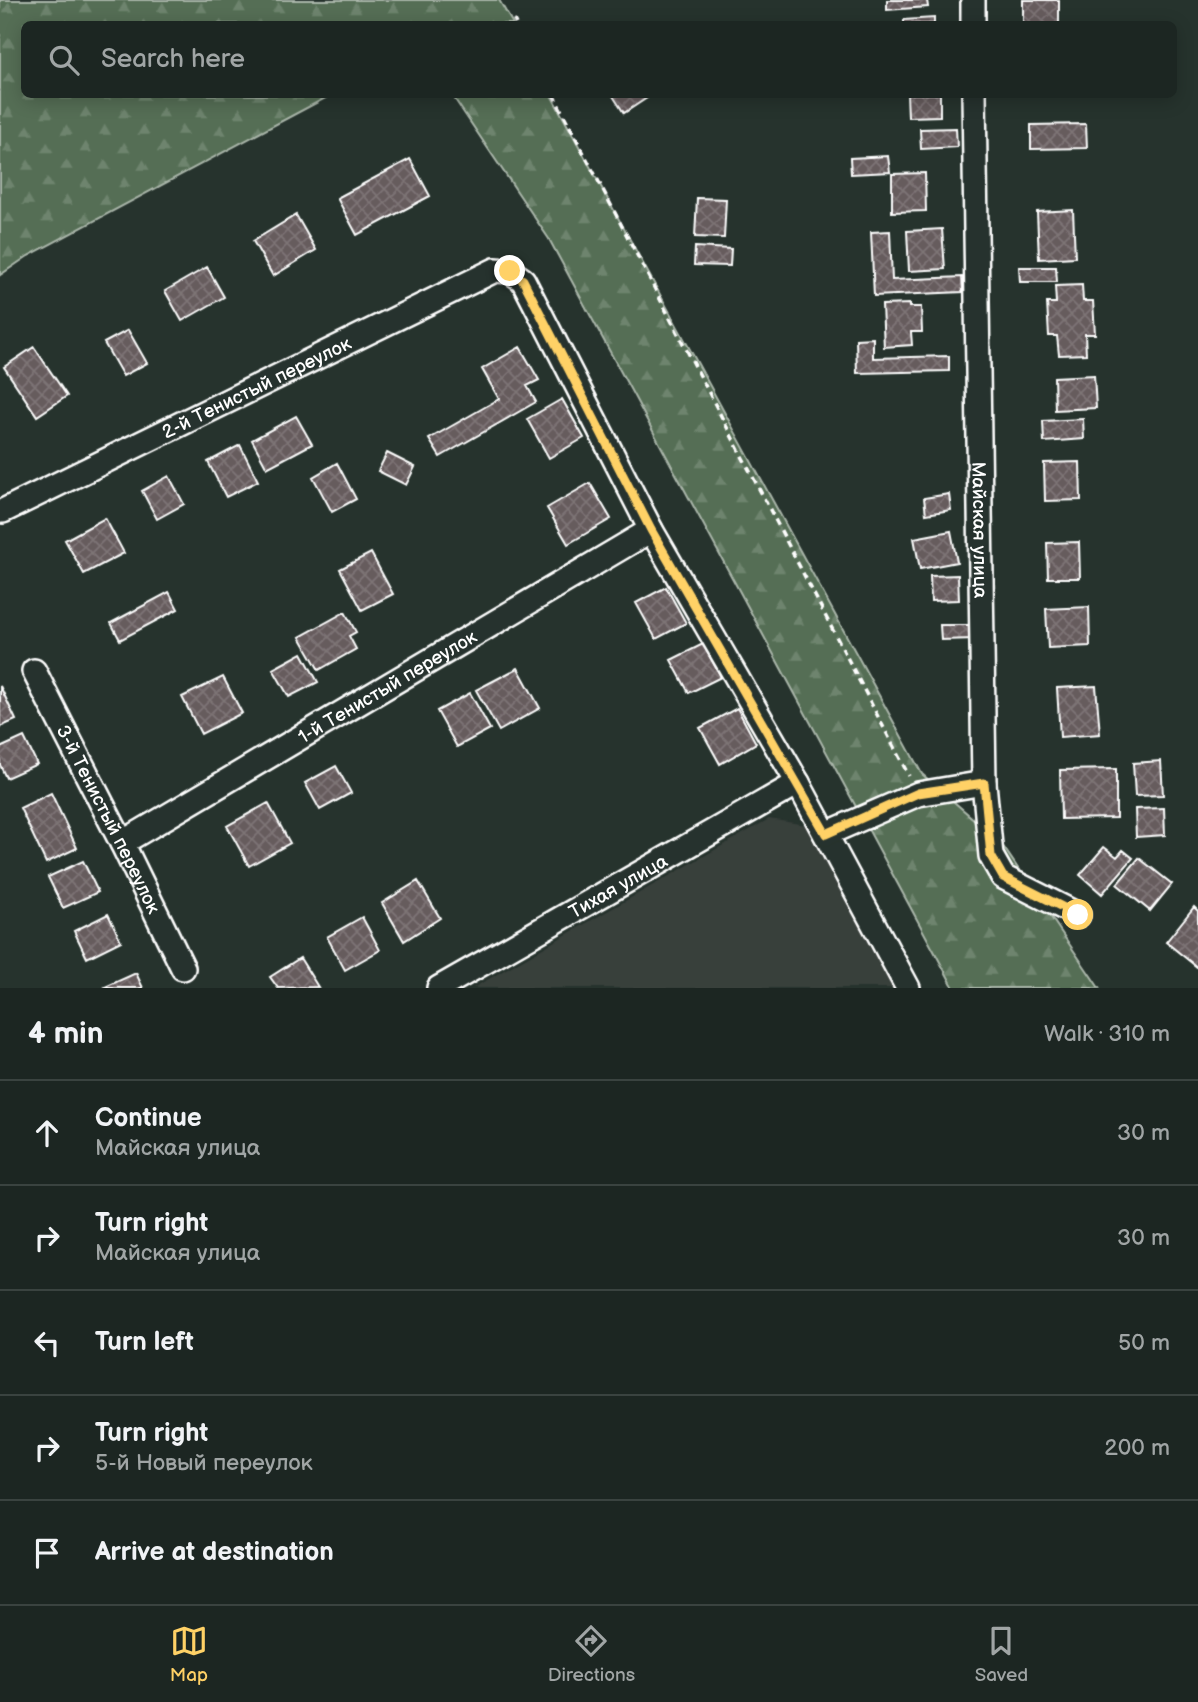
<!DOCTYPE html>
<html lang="en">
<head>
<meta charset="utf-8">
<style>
  :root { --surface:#1c2622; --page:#252e2a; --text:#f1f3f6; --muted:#a0a5a5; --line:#3a4340; --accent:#ffd166 }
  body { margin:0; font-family:"Balsamiq Sans",sans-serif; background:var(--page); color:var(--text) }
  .stop { position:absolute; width:21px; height:21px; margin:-16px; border:5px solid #ffd166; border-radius:50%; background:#fff }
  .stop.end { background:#ffd166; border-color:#fff; box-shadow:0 2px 7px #0008 }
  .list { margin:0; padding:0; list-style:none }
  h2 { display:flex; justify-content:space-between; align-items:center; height:91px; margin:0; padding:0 28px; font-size:30px }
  h2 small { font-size:23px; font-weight:400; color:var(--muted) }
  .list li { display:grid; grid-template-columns:46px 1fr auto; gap:21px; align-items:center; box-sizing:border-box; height:105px; padding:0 28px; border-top:2px solid var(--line) }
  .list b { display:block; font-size:26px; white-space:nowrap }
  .list p { margin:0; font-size:23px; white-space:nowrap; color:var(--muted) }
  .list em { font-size:23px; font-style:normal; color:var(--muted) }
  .icon { flex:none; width:38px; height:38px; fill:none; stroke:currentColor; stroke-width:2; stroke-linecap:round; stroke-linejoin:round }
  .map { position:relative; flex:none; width:1198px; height:988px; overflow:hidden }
  .search { position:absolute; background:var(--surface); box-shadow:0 4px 18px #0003; left:21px; right:21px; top:21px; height:77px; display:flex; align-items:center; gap:18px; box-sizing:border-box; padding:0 24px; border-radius:10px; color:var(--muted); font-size:26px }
  .sheet { height:616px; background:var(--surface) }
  nav { display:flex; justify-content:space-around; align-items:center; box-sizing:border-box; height:98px; border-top:2px solid var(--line); background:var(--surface); font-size:19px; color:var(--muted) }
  nav a { display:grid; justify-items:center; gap:4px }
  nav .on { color:var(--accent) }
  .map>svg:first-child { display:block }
</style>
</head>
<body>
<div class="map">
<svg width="1198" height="988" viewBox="0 0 1198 988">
  <defs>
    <pattern id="forest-firs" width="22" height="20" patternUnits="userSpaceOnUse" patternTransform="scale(1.75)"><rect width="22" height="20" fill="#556e55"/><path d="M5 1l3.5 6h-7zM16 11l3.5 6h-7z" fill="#6e846e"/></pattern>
    <pattern id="building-cross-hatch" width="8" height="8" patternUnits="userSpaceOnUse" patternTransform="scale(1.75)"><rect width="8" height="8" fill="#665b5d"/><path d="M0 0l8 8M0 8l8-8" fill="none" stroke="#7d7475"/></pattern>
  </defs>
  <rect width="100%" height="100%" fill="#26332d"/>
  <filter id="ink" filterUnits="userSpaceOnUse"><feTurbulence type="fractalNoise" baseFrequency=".0143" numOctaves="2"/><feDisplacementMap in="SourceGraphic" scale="14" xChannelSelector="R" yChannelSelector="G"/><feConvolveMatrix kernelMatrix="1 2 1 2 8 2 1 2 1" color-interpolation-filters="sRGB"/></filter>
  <g filter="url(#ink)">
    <path fill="#393f3b" d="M769,819L806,825L895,988H473Z"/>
    <path fill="url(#forest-firs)" stroke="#aab6aa" stroke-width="2" d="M0,0H499L513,24H24V94L331,95L28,256L0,275Z
      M452,95H551L922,774L1000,842L1099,988H954L549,239Z"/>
    <path fill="url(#building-cross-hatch)" stroke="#fff" stroke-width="2" d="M887,0H927L928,7L887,10Z
      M1023,0H1059V24H1023Z
      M934,18V24H904V20Z
      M615,94H653L624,113L613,96Z
      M907,94H940V116L908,117Z
      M1086,124L1087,148L1031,149V125Z
      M956,128L957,147L921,149L920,129Z
      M888,156L890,172L851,174L850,158Z
      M410,159L430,196L357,235L337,198Z
      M925,173L926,211L892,212V174Z
      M697,198L726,199L724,238L695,237Z
      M1073,210L1075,257L1039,259L1037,212Z
      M296,215L316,250L273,276L253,241Z
      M942,229L945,269L909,271L907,231Z
      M890,231L892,280L962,277L963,292L874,296L871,232Z
      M695,247L731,249L730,266L694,265Z
      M207,267L224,297L182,321L165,291Z
      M1019,267H1056L1057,282H1020Z
      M1082,285L1083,301H1093L1095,334H1085L1086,354L1059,355L1057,336H1049L1047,303H1056L1055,286Z
      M910,304V307H921L922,332H911L912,345L884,347L882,305Z
      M128,330L147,363L123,376L104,343Z
      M873,338V358L949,356V371L857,373L856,339Z
      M34,347L67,396L37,416L4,367Z
      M520,347L539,380L527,386L536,402L440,457L429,439L499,399L482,369Z
      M1094,375L1096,408L1055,410L1054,377Z
      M562,399L584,438L549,458L527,419Z
      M296,416L312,444L267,468L252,440Z
      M1083,419L1084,439L1044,442L1043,421Z
      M240,445L258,481L226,497L208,462Z
      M387,453L415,467L406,485L378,471Z
      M1080,462L1081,500L1045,501L1044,463Z
      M337,463L356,499L332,512L313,477Z
      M169,476L184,504L157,519L142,491Z
      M590,483L611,519L568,544L547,508Z
      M949,494L951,510L926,514L924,498Z
      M105,518L124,553L84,574L65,540Z
      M951,531L957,562L920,569L914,538Z
      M1079,542L1080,578H1048L1047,543Z
      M371,553L393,594L362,610L340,569Z
      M958,575L959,600L931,601L930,576Z
      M666,587L686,623L656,639L636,603Z
      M169,592L178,609L120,640L111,623Z
      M1089,607L1090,646L1048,648L1046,609Z
      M345,612L356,632L349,636L356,649L319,670L300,637Z
      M940,625H974L975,639L941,640Z
      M703,644L721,677L689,693L671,660Z
      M302,653L318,682L289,697L273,669Z
      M518,668L540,708L499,731L476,690Z
      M223,677L242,713L201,734L182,697Z
      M0,686L16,720L0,727Z
      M1096,686L1100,734L1060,737L1057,688Z
      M470,693L490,729L457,747L437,711Z
      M737,708L756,743L720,764L700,728Z
      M24,737L37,764L6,778L0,765V748Z
      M1161,761L1163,795L1135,796L1133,763Z
      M336,766L351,793L320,810L305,783Z
      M1116,769V818L1061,819L1060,770Z
      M51,793L77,848L46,863L20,808Z
      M268,803L290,843L249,866L227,826Z
      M1164,808L1165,835L1136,837L1135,809Z
      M1104,847L1117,857L1123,850L1133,858L1102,894L1080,875Z
      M1139,858L1172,884L1150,911L1117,884Z
      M83,861L98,892L63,908L48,877Z
      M418,881L440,918L404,941L382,903Z
      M1194,907L1198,911V968L1166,942Z
      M108,914L121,941L87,958L74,931Z
      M362,917L380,950L345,970L327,937Z
      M300,958L318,987L278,988L270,977Z
      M136,973L143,988H106L105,987Z"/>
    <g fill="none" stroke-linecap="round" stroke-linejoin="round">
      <g stroke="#fff" stroke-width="28">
        <g id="minor">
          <path d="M973,0V24"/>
          <path id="s1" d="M974,94L984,783L991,856L1003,877L1078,915"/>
          <path id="s2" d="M3,511L495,270L510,271L523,280L651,530L798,783L908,988"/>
          <path id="s3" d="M34,671L122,843L183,968"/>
          <path d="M826,834L918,794L984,783"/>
          <path id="s4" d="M122,843L651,530"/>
          <path id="s5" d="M439,988L798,783"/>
        </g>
      </g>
      <path stroke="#fff" stroke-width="3.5" stroke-dasharray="7 5" stroke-linecap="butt" d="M514,20L516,24
        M553,94L909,776"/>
      <use href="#minor" stroke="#26332d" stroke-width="23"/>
    </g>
  </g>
  <g fill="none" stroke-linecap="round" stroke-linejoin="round" filter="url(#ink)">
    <path stroke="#ffd166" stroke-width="9" d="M510,271L523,280L651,530L826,834L918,793L984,783L991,856L1003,877L1078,915"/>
  </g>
  <g text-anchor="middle" stroke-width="5" stroke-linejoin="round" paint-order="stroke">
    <g font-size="19" fill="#fff" stroke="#26332d">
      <text dy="7" stroke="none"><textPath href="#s2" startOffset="282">2-й Тенистый переулок</textPath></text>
      <text dy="7" stroke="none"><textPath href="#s1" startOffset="436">Майская улица</textPath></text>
      <text dy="7" stroke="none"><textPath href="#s4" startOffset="308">1-й Тенистый переулок</textPath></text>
      <text dy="7" stroke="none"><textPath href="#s3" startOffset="166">3-й Тенистый переулок</textPath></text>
      <text dy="7" stroke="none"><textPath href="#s5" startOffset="206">Тихая улица</textPath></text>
    </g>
  </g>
</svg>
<div class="stop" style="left:1078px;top:915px"></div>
<div class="stop end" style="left:510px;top:271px"></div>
<div class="search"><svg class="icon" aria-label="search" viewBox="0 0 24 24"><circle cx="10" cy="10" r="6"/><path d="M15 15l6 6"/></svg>Search here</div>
</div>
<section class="sheet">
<h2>4 min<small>Walk · 310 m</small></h2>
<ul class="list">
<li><svg class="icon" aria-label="ahead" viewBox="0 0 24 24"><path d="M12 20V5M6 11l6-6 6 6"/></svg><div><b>Continue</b><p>Майская улица</p></div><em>30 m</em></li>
<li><svg class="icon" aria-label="right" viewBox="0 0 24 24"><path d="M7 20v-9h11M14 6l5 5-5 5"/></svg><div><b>Turn right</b><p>Майская улица</p></div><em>30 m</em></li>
<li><svg class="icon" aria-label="left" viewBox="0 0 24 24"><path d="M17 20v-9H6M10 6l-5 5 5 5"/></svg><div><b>Turn left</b></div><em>50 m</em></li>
<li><svg class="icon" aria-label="right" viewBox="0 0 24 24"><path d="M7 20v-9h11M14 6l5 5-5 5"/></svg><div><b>Turn right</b><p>5-й Новый переулок</p></div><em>200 m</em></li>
<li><svg class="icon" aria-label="arrive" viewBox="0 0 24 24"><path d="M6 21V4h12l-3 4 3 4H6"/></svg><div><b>Arrive at destination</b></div></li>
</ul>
</section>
<nav>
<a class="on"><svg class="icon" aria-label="map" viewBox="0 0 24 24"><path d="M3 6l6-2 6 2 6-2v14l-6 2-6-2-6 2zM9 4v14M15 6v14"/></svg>Map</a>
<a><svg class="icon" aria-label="directions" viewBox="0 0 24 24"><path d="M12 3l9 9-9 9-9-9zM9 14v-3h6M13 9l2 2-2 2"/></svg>Directions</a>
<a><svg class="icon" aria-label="saved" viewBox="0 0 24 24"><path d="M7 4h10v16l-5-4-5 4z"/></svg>Saved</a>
</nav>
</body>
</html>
